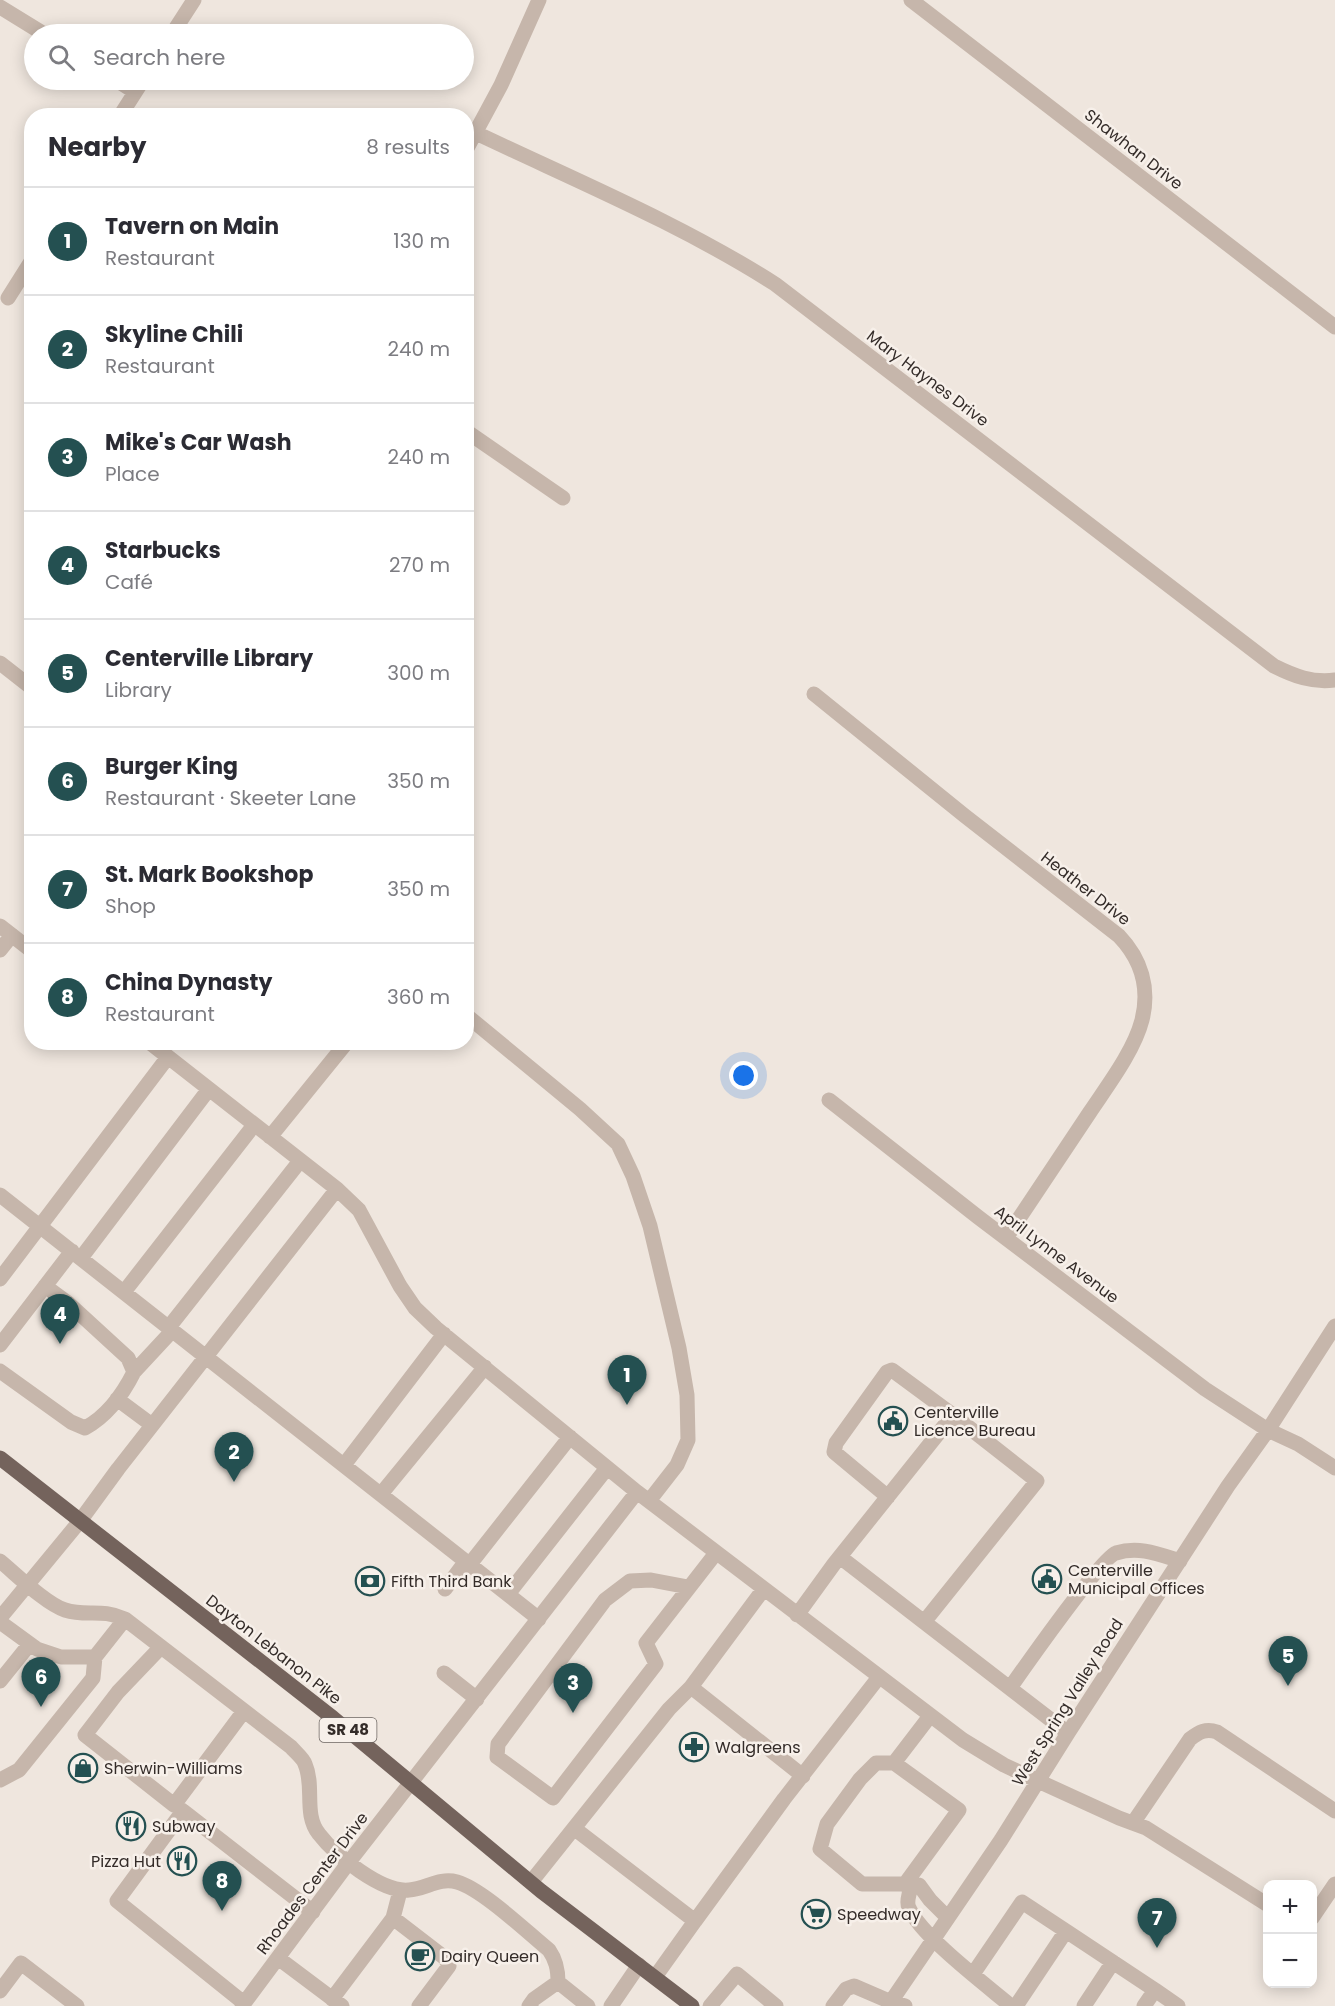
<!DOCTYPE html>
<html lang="en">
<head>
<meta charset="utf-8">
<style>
  :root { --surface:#fff; --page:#f7f7f7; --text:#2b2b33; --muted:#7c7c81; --line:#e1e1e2; --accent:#245051 }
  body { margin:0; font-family:Poppins,sans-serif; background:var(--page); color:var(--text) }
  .controls { position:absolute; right:18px; bottom:18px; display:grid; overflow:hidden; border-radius:12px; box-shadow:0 3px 15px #0003 }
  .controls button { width:54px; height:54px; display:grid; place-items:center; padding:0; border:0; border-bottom:2px solid var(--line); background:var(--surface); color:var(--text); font:30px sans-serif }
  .you { position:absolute; left:744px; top:1076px; width:21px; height:21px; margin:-15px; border:4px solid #fff; border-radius:50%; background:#1a73e8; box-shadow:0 0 0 9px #1a73e833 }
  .badge { display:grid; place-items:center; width:39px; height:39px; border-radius:50%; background:var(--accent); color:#fff; font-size:20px; font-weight:700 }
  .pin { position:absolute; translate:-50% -50px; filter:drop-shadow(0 2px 3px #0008) }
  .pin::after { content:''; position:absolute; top:32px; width:21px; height:18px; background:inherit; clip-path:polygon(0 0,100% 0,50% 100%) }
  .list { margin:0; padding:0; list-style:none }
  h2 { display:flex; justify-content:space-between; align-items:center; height:78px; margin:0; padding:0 24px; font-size:26px }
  h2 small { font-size:20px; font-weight:400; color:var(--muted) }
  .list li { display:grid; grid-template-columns:39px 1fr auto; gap:18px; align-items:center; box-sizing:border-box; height:108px; padding:0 24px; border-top:2px solid var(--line) }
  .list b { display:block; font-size:22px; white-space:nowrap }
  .list p { margin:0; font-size:20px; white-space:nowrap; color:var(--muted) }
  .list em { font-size:20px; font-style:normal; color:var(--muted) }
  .icon { flex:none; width:33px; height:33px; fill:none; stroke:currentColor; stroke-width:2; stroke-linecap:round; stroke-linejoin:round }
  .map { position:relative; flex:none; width:1335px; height:2006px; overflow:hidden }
  .search { position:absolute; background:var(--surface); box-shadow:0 3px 15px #0003; left:24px; top:24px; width:450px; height:66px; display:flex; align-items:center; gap:15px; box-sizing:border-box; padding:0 21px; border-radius:33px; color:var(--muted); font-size:22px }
  .panel { position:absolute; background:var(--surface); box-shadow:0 3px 15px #0003; left:24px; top:108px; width:450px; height:942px; border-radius:24px }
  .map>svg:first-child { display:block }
</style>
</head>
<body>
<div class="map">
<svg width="1335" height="2006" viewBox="0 0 1335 2006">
  <rect width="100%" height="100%" fill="#efe6de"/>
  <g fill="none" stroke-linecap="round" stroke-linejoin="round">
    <path stroke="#c6b6ab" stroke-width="15" d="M911,0L1335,327
      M0,7L44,34
      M172,34L194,0
      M116,80L135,92
      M120,116L143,80
      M476,133C577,181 681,224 775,284L1274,666C1294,676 1312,683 1335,680
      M466,150L501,85L539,0
      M8,298L32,260
      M466,431L563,498
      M0,663L32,688
      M814,694L965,816L1119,936C1141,959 1150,988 1142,1020C1134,1051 1108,1085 1090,1112C1062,1154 1034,1196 1006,1238
      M0,926L32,951
      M0,950L12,935
      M466,1015L580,1109L618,1144L633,1176L650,1226L679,1348L687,1395L688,1440L677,1465L649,1501
      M149,1042L337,1189L359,1210L400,1286L415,1308L436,1328L637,1492L963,1740L1004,1765L1038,1781L1119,1818L1146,1828L1268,1905
      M829,1100L978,1217L1205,1389L1268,1430L1298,1444L1335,1468
      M270,1137L347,1042
      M0,1195L539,1619
      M81,1258L209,1089
      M0,1279L168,1057
      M124,1292L254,1125
      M169,1327L300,1161
      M0,1345L72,1251
      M0,1371L71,1422L85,1428C107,1416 123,1394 134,1372L128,1358L68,1303L45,1286
      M134,1372L173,1330
      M117,1399L152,1425
      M344,1465L444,1334
      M381,1494L485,1367
      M888,1497L834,1452L836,1443L887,1372L892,1370L953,1415
      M840,1557L924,1622
      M0,1561C16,1574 46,1604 65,1610C87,1617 101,1608 125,1619L291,1747C295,1752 303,1758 305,1764C315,1787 303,1814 319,1834C335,1855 382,1893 409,1890C426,1889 439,1877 457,1882C482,1889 527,1932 549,1950C556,1960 558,1969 558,1982
      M470,1564L570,1437
      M688,1587L651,1580L630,1581L605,1600L498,1744L497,1757L553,1798L656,1664L646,1643L716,1553
      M445,1589L466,1561
      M763,1590L691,1687L803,1776
      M508,1594L607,1468
      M797,1615L834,1564L953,1415L1037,1481L924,1622L1068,1733
      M0,1618L80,1521L118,1469L337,1189
      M0,1622L37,1649L61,1657H95
      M161,1647L118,1692L85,1735L174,1805
      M444,1673L477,1699
      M0,1681L29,1645
      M1010,1688C1024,1668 1101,1558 1116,1553C1139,1546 1158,1554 1180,1561
      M930,1716L894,1763L959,1810L905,1884L910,1890C909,1896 906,1902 909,1908C921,1936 986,1985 1011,2006
      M894,1763H876L860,1779L827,1824L820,1849L862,1884H905
      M0,1780L19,1770L93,1678L95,1657L125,1619
      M182,1810L174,1805L244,1711
      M1133,1823L1190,1739C1199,1732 1206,1728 1217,1732L1335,1811
      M575,1829L695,1921L784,1799L879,1677
      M531,1882L669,1709L691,1687
      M910,1890L919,1885L930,1900L948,1918
      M393,1918L445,1958L449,1966L419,2006
      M1312,1918L1335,1884
      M278,1958L342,2006
      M973,1974L1022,1902L1066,1931
      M655,1977L695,1921
      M558,1982L588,2006
      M1155,1990L1178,2006
      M0,1991L21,1963L77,2006
      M332,1999L393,1918L400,1891
      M244,2003L117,1901L183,1811L313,1912
      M242,2006L349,1862L637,1492
      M529,2006L534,1999L558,1982
      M611,2006L639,1965
      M710,2006L737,1974L776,2006
      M833,2006L846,1989L854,1986L891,2002L905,2006
      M888,2006L1001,1840L1068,1733L1228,1486L1268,1430L1335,1326
      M1016,2006L1066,1931L1155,1990L1144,2006
      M1084,2006L1113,1962"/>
    <path stroke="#74635c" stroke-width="15" d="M0,1458L333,1718L541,1891L692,2006"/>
  </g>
  <defs>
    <g id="civic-ring" transform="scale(1.5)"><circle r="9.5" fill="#f7f0ea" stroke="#245051" stroke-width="1.5"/><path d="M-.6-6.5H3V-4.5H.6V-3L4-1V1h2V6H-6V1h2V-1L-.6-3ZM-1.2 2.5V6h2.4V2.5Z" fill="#245051"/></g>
    <g id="bank-ring" transform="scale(1.5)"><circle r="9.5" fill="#f7f0ea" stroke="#245051" stroke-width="1.5"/><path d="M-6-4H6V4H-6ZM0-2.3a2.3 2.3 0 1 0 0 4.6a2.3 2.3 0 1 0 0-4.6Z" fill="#245051"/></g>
    <g id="pharmacy-ring" transform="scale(1.5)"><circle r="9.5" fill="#f7f0ea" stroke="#245051" stroke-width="1.5"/><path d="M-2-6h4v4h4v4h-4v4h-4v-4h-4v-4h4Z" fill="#245051"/></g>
    <g id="shop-ring" transform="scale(1.5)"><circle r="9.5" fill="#f7f0ea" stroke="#245051" stroke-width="1.5"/><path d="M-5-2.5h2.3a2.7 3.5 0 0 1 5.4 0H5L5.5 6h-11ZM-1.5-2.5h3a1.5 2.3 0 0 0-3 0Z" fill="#245051"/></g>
    <g id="restaurant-ring" transform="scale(1.5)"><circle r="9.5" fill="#f7f0ea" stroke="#245051" stroke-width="1.5"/><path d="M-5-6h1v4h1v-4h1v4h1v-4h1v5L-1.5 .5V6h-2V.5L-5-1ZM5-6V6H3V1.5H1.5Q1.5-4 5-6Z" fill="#245051"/></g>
    <g id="supermarket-ring" transform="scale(1.5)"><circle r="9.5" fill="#f7f0ea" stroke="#245051" stroke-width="1.5"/><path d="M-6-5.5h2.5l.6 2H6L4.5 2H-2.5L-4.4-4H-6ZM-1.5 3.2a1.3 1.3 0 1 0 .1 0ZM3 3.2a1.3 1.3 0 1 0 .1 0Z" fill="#245051"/></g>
    <g id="cafe-ring" transform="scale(1.5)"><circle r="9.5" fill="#f7f0ea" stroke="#245051" stroke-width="1.5"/><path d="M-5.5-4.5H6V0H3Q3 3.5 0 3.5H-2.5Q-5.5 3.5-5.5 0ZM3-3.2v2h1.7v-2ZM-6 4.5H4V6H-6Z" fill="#245051"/></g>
  </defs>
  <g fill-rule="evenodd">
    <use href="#civic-ring" x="893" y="1421"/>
    <use href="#civic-ring" x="1047" y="1579"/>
    <use href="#bank-ring" x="370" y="1581"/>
    <use href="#pharmacy-ring" x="694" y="1747"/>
    <use href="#shop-ring" x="83" y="1768"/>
    <use href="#restaurant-ring" x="131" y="1826"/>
    <use href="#restaurant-ring" x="182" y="1861"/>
    <use href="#supermarket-ring" x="816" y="1914"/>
    <use href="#cafe-ring" x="420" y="1956"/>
  </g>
  <g text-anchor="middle" stroke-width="5" stroke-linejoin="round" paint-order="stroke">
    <rect fill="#f7f0ea" stroke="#6e6763" stroke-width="1.5" x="319.5" y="1718" width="57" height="24" rx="4.5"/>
    <g font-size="15" font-weight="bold" fill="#342c29">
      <text x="348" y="1735">SR 48</text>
    </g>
    <g font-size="16" fill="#342c29" stroke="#f7f0ea">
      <text transform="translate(1134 149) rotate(38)" y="6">Shawhan Drive</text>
      <text transform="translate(928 378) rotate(37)" y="6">Mary Haynes Drive</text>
      <text transform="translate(1086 888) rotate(38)" y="6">Heather Drive</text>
      <text transform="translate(1057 1254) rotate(37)" y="6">April Lynne Avenue</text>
      <text transform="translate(274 1649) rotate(38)" y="6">Dayton Lebanon Pike</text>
      <text transform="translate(1067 1702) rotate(-58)" y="6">West Spring Valley Road</text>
      <text transform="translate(312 1883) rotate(-53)" y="6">Rhoades Center Drive</text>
    </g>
    <g font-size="16" fill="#342c29" stroke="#f7f0ea" text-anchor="start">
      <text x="914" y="1418">Centerville<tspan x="914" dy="18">Licence Bureau</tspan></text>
      <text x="1068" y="1576">Centerville<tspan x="1068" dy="18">Municipal Offices</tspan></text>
      <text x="391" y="1587">Fifth Third Bank</text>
      <text x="715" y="1753">Walgreens</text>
      <text x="104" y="1774">Sherwin-Williams</text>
      <text x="152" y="1832">Subway</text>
      <text x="161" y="1867" text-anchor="end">Pizza Hut</text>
      <text x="837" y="1920">Speedway</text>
      <text x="441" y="1962">Dairy Queen</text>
    </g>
  </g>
</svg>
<div class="controls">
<button>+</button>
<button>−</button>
</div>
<div class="you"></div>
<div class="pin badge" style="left:627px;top:1405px">1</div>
<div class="pin badge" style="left:234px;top:1482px">2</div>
<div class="pin badge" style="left:573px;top:1713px">3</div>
<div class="pin badge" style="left:60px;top:1344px">4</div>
<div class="pin badge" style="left:1288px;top:1686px">5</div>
<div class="pin badge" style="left:41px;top:1707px">6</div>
<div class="pin badge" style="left:1157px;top:1948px">7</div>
<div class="pin badge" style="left:222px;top:1911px">8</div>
<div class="search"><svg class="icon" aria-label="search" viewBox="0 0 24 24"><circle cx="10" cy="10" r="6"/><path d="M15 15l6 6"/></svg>Search here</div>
<section class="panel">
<h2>Nearby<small>8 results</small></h2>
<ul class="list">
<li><span class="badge">1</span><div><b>Tavern on Main</b><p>Restaurant</p></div><em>130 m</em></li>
<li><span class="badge">2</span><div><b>Skyline Chili</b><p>Restaurant</p></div><em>240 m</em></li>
<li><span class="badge">3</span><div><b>Mike's Car Wash</b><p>Place</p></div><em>240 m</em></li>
<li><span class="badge">4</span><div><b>Starbucks</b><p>Café</p></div><em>270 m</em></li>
<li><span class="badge">5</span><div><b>Centerville Library</b><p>Library</p></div><em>300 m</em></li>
<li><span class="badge">6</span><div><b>Burger King</b><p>Restaurant · Skeeter Lane</p></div><em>350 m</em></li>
<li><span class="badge">7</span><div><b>St. Mark Bookshop</b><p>Shop</p></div><em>350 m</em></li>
<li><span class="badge">8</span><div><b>China Dynasty</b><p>Restaurant</p></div><em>360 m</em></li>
</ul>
</section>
</div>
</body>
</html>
